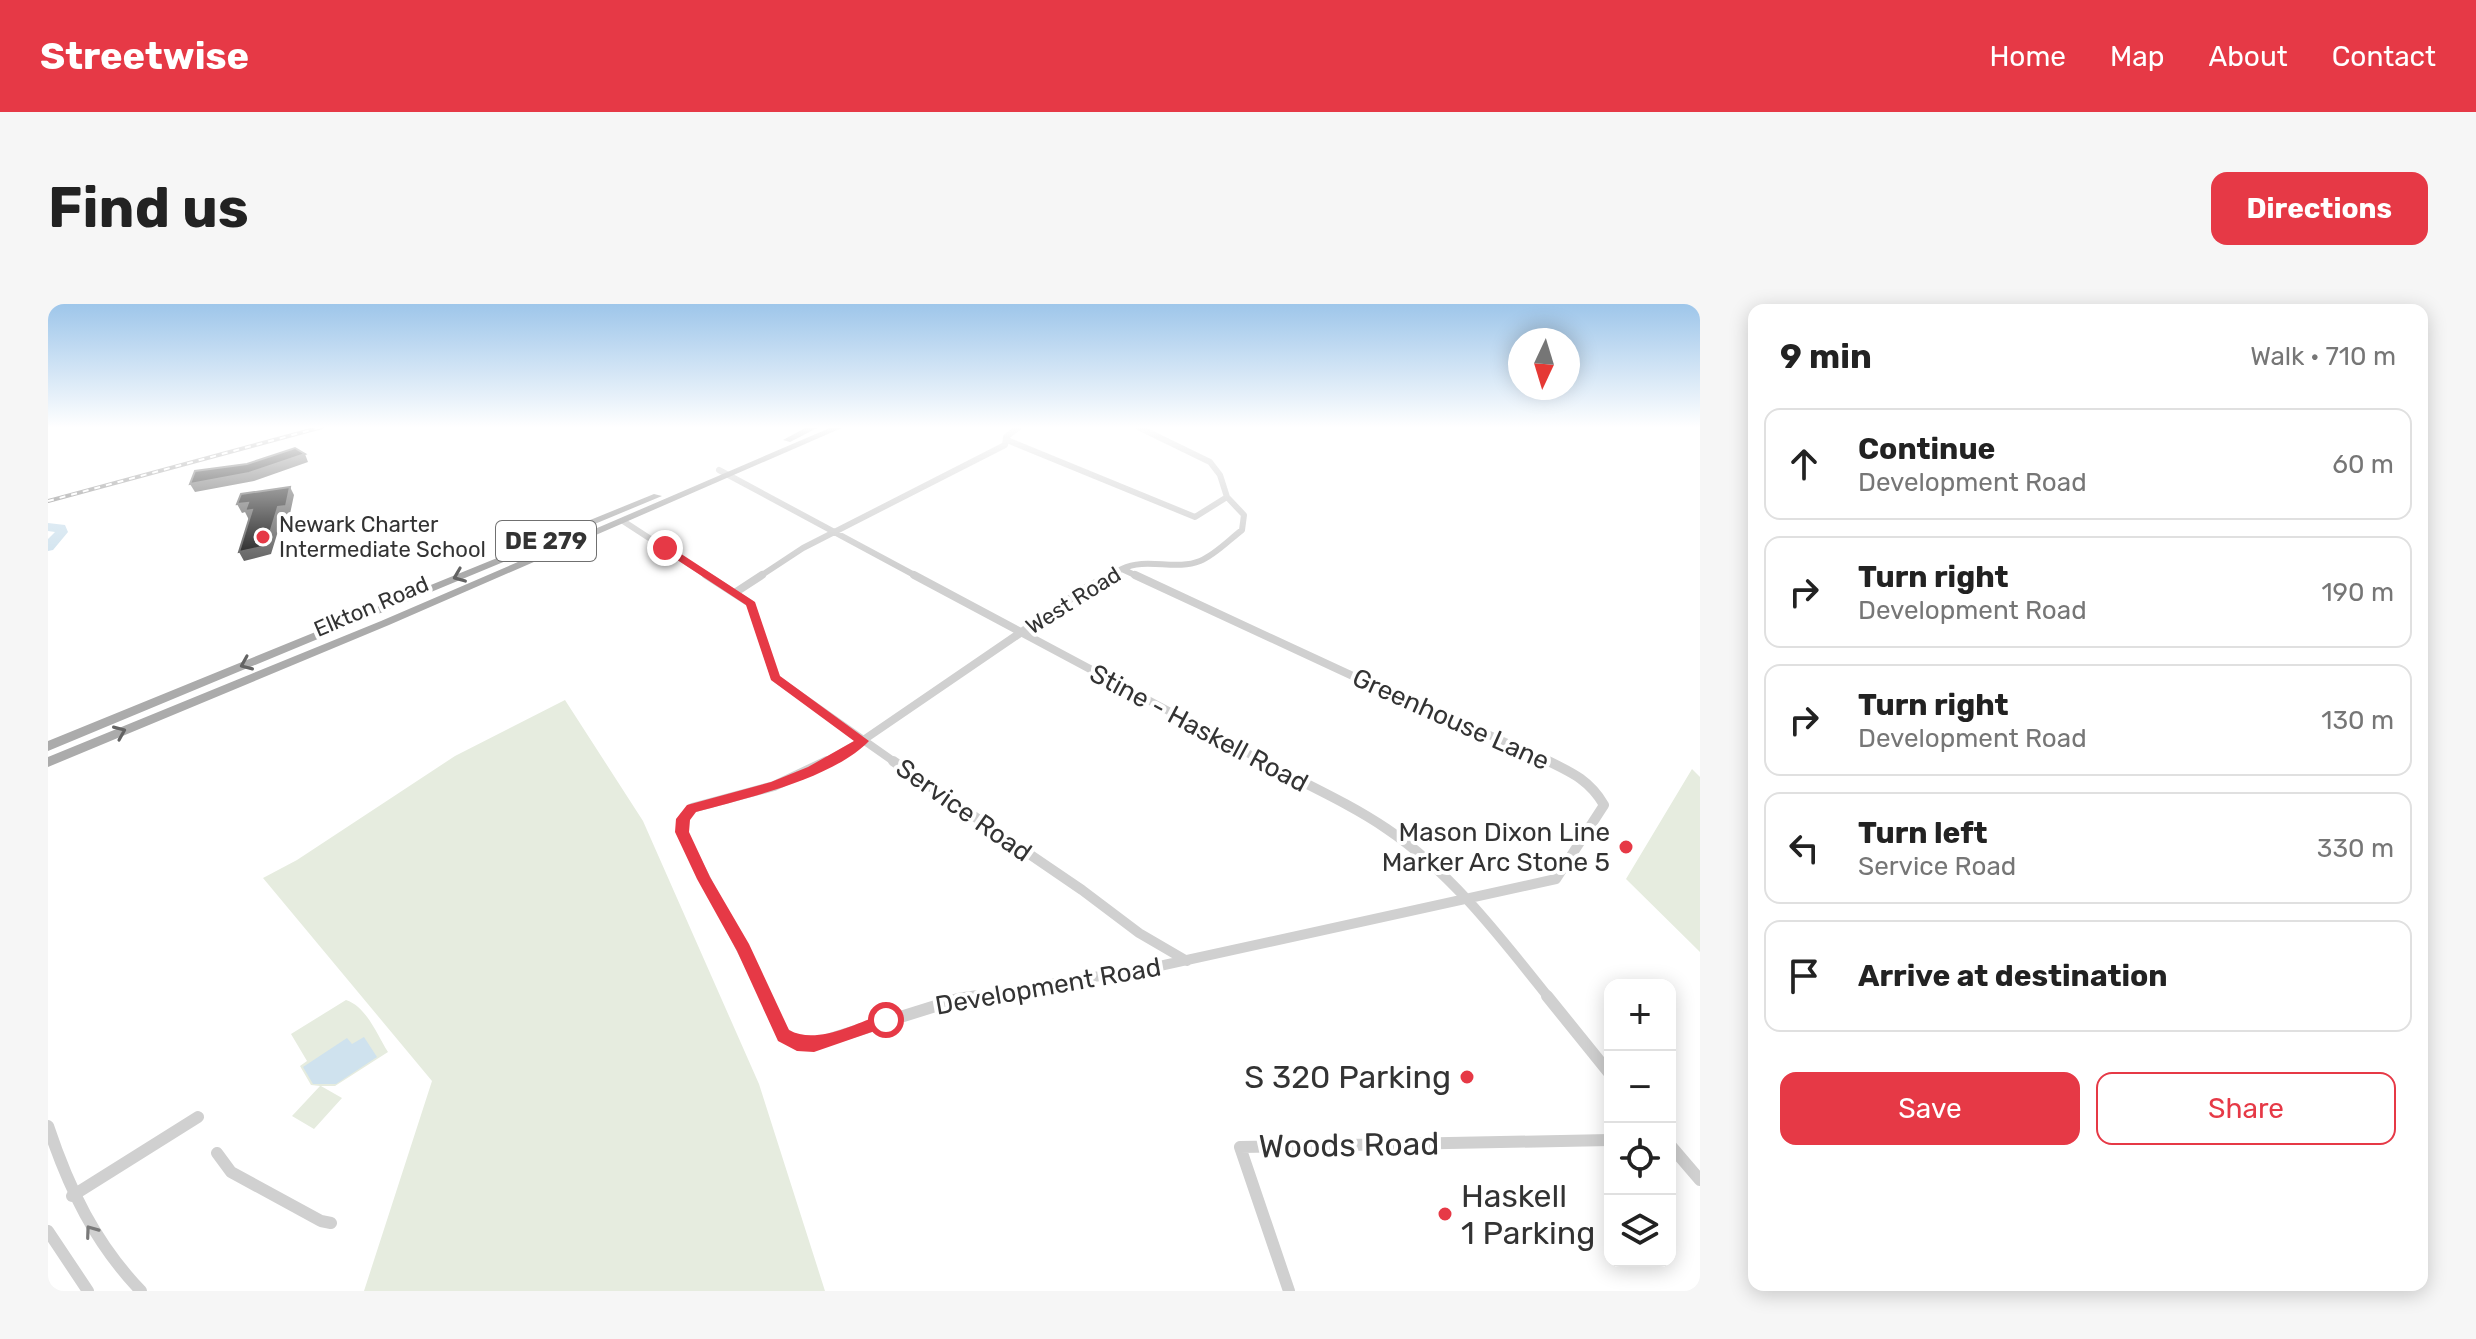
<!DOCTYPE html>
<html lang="en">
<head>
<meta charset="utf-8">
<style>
  :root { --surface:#fff; --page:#f6f6f6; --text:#222; --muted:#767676; --line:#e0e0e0; --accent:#e63946 }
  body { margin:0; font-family:Rubik,sans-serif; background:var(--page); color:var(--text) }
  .controls { position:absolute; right:24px; bottom:24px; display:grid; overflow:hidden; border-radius:16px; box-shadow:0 4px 20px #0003 }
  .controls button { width:72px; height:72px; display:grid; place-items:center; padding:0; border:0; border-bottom:2px solid var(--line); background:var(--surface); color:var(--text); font:40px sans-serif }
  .compass { position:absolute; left:1460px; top:24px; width:72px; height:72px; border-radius:50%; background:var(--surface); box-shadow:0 4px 20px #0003; rotate:184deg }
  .stop { position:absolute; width:24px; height:24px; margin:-18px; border:6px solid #e63946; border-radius:50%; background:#fff }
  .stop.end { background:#e63946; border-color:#fff; box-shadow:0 2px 8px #0008 }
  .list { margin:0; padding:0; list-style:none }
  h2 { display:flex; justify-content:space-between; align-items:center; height:104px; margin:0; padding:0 32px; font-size:34px }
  h2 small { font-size:26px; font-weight:400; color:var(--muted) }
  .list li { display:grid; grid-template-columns:52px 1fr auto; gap:24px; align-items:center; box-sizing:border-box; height:112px; margin:0 16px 16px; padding:0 16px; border:2px solid var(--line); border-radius:16px }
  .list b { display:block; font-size:30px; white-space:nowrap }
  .list p { margin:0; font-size:26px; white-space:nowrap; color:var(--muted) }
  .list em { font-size:26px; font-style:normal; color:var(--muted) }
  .actions { display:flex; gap:16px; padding:24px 32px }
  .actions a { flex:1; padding:18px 0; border:2px solid var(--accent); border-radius:16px; text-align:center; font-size:28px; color:var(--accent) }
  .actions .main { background:var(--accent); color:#fff }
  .icon { flex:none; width:44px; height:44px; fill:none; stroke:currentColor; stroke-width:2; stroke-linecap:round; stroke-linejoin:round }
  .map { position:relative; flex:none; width:1652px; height:987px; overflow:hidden; border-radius:16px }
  header { display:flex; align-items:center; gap:48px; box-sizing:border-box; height:112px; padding:0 40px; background:var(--accent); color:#fff }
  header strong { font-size:38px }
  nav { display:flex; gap:44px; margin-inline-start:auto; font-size:28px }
  .intro { display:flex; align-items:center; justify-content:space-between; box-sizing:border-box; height:192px; padding:0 48px }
  h1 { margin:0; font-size:56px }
  .button { padding:20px 36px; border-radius:16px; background:var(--accent); color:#fff; font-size:28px; font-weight:700 }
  main { display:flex; gap:48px; padding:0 48px }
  aside { flex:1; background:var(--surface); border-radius:16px; box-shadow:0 4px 20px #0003 }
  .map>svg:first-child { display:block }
</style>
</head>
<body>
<header>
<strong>Streetwise</strong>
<nav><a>Home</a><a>Map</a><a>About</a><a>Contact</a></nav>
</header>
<div class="intro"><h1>Find us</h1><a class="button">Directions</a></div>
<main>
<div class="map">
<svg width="1652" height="987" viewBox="0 0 1652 987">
  <rect width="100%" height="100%" fill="#fff"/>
  <path fill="#e6ecdf" d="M517,396L595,517L711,780L777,987H316L384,777L215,574L249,556L407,452Z
    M1644,465L1652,473V648L1578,575Z
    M298,696C319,703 329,731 340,748L287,782H273L294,794L266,825L244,812L272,782L263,781L252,762L259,757L243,730Z"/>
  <path fill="#cfe2ee" d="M316,733L329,753L288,780H265L255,763L299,734L304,740Z"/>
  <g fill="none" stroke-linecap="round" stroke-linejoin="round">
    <path fill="#cfe2ee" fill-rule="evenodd" d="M0,219L17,221L20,228L5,246L0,247V235L7,228L0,227Z"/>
    <path stroke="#d0d0d0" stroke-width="6" d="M959,136L1147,213L1179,193
      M671,166L870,273
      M575,217L661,273
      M1074,265L1091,273
      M1074,265C1098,253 1127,267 1152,257C1167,251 1181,236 1194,226L1196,211L1179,193L1172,171L1162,158L1090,123
      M711,273L755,244L957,141L958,133L971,123
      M1059,273L1074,265"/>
    <path stroke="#d0d0d0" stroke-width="8" d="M658,271L703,300L727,374L848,459
      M866,271L1218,459
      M1087,271L1350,393L1366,397L1504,459
      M688,288L714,271
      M776,459L814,437L1038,284L1063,271"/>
    <path stroke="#d0d0d0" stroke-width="10" d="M845,457L1034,586L1091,629L1139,657
      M1214,457C1255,479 1301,499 1339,525C1403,568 1453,634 1501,694
      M718,694L634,528L635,515L644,504L726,482L779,457
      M918,694L1107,663L1508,575L1556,501C1542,477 1525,469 1500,457"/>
    <path stroke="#d0d0d0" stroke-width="12" d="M717,692C730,720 731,738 766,740L910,695L930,692
      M1499,692L1562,770
      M0,822C21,885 47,939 93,987
      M1622,841L1652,876
      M169,849L183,868L273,917L283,919
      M24,892L150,813
      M0,927L40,987
      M1241,987L1192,843L1562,836"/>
    <path fill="#ababab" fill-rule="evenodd" d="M759,123H771L742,138L735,136Z
      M784,123H796L341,321L0,463V453L333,317Z
      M606,190L614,192L0,447V437Z"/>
    <g stroke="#888" stroke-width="4">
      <path id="rail" d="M0,197L274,123"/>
    </g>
    <use href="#rail" stroke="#fff" stroke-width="2" stroke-dasharray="6" stroke-linecap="butt"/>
  </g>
  <path fill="#5f5f5f" d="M257,150L260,158L206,177L147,188L142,180Z
    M242,183L246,191L242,210L235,211L223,250L196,257L191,248L230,203Z
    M200,199L208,215L201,216L197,208L194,209L189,200Z"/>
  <path fill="#1a1a1a" stroke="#5f5f5f" stroke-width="2" d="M247,144L257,150L201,169L142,180L147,167L199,160Z
    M242,183L238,202L230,203L218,242L191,248L204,206L197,207L200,199L189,200L193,190Z"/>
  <defs><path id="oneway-chevron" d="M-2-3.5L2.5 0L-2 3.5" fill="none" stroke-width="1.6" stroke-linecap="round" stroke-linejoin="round" transform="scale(2)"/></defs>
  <g stroke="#636363">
    <use href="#oneway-chevron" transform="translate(411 272) rotate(158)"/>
    <use href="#oneway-chevron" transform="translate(198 360) rotate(157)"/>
    <use href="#oneway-chevron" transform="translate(72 428) rotate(-23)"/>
  </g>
  <use stroke="#7a7a7a" href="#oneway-chevron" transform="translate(43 927) rotate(-126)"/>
  <linearGradient id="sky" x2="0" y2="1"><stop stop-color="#9ec6ea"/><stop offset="0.47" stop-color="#fff"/><stop offset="1" stop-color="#fff" stop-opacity="0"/></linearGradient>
  <rect width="1652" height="262" fill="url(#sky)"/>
  <path fill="#e63946" d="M614,242H621L707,298L732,372L821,437C784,475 699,494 648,508L642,516L641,528L662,573L701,640L741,726C769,742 810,718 838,709L844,711V721L766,748L749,747L730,737L689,647L649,575L627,528L628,515L639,501L723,478L760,463L806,437L723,376L698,301L614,246Z"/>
  <g fill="#e63946" stroke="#fff" stroke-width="3">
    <circle cx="215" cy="233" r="8"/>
    <circle cx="1578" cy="543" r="8"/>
    <circle cx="1419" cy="773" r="8"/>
    <circle cx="1397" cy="910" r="8"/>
  </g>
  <g text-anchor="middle" stroke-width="8" stroke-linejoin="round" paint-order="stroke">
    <g font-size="22" fill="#333" stroke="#fff" text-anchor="start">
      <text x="231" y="228">Newark Charter<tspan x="231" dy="25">Intermediate School</tspan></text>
    </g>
    <g font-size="22" fill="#333" stroke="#fff">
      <text transform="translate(1025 296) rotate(-32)" y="8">West Road</text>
      <text transform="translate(323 302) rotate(-23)" y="8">Elkton Road</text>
    </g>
    <rect fill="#fff" stroke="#707070" stroke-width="2" x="448" y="217" width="100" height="40" rx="6"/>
    <g font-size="24" font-weight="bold" fill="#333">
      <text x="498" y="245">DE 279</text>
    </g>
    <g font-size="26" fill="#333" stroke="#fff">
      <text transform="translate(1403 415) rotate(24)" y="9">Greenhouse Lane</text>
      <text transform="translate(1151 424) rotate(28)" y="9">Stine - Haskell Road</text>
      <text transform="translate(916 506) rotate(35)" y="9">Service Road</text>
      <text transform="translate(1000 682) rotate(-10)" y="9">Development Road</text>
    </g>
    <g font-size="26" fill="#333" stroke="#fff" text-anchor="end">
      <text x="1562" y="537">Mason Dixon Line<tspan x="1562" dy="30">Marker Arc Stone 5</tspan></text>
    </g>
    <g font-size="32" fill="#333" stroke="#fff" text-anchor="end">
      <text x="1403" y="784">S 320 Parking</text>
      <text x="1413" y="903" text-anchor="start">Haskell<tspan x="1413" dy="37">1 Parking</tspan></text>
    </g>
    <g font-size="32" fill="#333" stroke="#fff">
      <text transform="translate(1301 841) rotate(-1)" y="11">Woods Road</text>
    </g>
  </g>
</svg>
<div class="controls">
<button>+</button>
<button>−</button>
<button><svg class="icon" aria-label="locate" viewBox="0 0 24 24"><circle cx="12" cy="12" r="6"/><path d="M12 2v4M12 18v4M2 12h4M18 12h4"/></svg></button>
<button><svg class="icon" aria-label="layers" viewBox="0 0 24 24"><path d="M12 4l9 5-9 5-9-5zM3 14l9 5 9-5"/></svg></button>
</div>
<svg class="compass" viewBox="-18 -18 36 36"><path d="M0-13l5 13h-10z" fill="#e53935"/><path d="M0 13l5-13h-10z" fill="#767676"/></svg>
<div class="stop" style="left:838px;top:716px"></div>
<div class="stop end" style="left:617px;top:244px"></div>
</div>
<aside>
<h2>9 min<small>Walk · 710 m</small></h2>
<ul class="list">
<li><svg class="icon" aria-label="ahead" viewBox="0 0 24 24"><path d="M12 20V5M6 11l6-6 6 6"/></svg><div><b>Continue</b><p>Development Road</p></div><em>60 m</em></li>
<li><svg class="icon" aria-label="right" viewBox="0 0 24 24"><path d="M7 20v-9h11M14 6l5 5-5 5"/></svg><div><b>Turn right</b><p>Development Road</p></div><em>190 m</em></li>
<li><svg class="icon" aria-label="right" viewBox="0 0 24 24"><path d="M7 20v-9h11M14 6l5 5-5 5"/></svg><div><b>Turn right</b><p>Development Road</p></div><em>130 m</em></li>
<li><svg class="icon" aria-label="left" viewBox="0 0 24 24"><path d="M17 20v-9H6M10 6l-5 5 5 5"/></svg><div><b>Turn left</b><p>Service Road</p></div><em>330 m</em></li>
<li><svg class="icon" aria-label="arrive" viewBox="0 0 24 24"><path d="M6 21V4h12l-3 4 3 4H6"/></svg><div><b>Arrive at destination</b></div></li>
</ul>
<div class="actions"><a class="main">Save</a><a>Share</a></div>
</aside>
</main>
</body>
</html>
